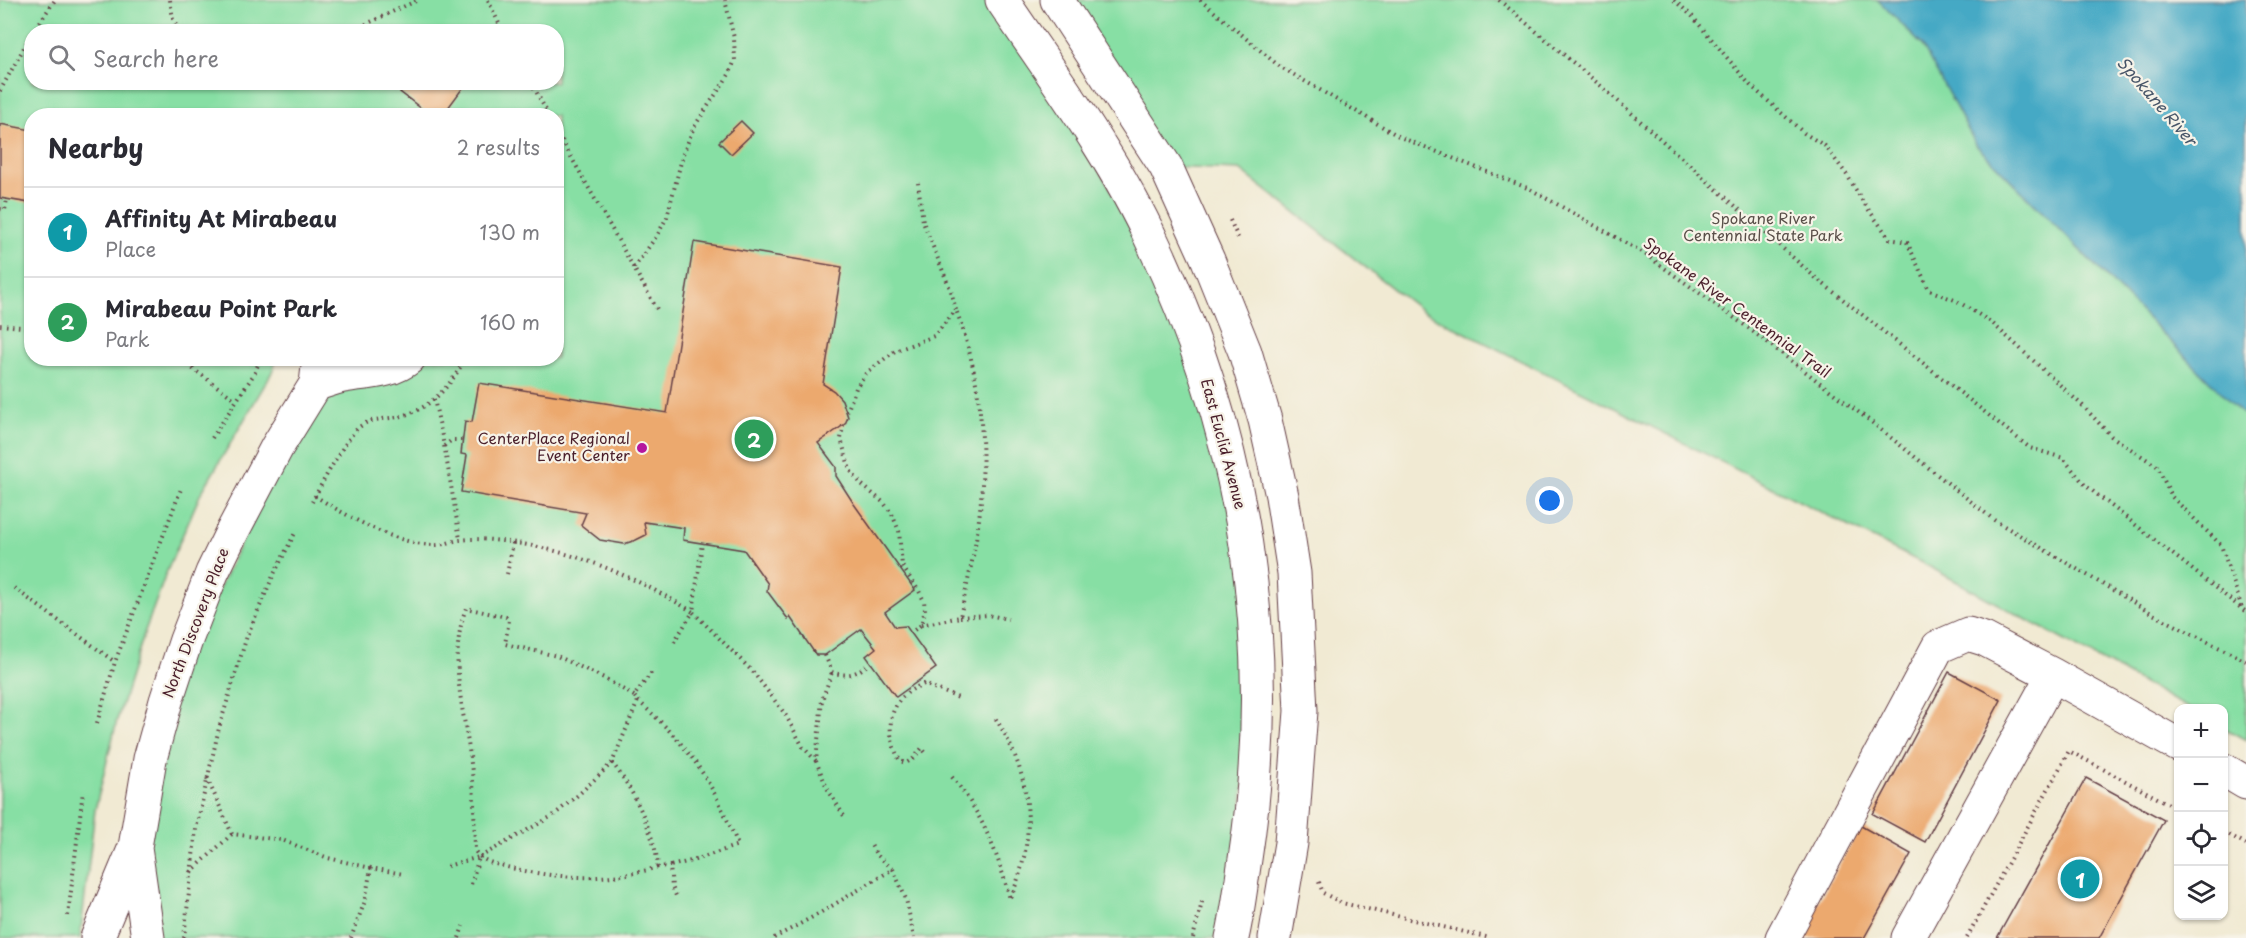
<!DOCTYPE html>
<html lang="en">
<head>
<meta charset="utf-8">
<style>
  :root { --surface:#fff; --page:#f2f2f3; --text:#2b2b33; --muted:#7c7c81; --line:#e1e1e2; --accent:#0f766e }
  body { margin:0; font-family:"Playpen Sans",sans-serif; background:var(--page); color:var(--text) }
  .controls { position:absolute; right:18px; bottom:18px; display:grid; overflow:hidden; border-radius:12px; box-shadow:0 2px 4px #0004 }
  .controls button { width:54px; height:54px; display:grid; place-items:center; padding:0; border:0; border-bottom:2px solid var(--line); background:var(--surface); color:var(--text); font:30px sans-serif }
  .you { position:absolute; left:1550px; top:501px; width:21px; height:21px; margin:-15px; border:4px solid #fff; border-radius:50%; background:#1a73e8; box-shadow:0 0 0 9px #1a73e833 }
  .badge { display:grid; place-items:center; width:39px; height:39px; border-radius:50%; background:var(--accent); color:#fff; font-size:20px; font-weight:700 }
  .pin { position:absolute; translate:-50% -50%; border:3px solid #fff; box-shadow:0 2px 6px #0006 }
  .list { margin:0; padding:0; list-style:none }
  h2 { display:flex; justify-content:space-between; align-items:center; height:78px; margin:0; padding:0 24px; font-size:26px }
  h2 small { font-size:20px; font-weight:400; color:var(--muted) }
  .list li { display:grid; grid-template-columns:39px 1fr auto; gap:18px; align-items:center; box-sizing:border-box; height:90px; padding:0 24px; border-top:2px solid var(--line) }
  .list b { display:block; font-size:22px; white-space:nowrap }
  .list p { margin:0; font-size:20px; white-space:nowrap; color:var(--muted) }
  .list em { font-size:20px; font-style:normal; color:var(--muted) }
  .icon { flex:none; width:33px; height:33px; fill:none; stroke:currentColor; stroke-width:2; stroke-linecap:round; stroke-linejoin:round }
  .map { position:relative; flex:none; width:2246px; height:938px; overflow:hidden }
  .search { position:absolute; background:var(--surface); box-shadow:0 2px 4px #0004; left:24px; top:24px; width:540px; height:66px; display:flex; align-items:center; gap:15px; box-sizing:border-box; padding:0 21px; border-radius:24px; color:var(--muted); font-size:22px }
  .panel { position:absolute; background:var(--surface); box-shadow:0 2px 4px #0004; left:24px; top:108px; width:540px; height:258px; border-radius:24px }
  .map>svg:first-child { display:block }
</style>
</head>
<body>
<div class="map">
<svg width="2246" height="938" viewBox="0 0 2246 938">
  <rect width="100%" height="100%" fill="#f7f3e8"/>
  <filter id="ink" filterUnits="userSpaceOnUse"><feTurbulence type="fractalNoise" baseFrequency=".0167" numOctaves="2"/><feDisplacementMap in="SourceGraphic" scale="12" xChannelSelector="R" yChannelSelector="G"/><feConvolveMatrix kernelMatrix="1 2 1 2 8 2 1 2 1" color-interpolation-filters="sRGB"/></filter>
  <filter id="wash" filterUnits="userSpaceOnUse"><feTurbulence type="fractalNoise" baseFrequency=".008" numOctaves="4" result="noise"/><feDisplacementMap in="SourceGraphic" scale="24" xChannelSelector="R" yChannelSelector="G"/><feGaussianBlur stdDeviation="1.35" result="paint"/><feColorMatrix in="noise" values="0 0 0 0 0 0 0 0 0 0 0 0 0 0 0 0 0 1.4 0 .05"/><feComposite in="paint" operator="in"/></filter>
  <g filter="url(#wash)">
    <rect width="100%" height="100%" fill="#f1ead3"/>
    <path fill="#87dfa4" stroke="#687f68" stroke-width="1.5" fill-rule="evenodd" d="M0,0H1002L1187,321L1256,621L1232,938H148L135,847L166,701L316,384L409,359L556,358V116H32V358L277,359L271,374L200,495L167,571L145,631L117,720L95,810L80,938H0ZM32,32H556V82H32Z
      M1057,0H1878L1922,45L1977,146L2246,418V740L2224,728V708H2188L1930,567L1422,311L1240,170L1166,167Z"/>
    <path fill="#45a9c5" stroke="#486478" stroke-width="1.5" d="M1878,0H2246V418L1977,146L1922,45Z"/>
    <g id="blocks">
      <path fill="#eca96e" d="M407,82H461L465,85L442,116H431L400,92Z
        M741,121L753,133L731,154L719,142Z
        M0,124L32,130L30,203L0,198Z
        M694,242L842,267L823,384L834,391L842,400L848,417L845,424L818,443L836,467V476L854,504L915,590L885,612L895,627L906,626L936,668L896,697L866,656L876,648L861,629L825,655H816L790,617L788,619L767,591L768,584L744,550L683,540L684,528L644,522L646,535L636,540L624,544L600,540L581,525L586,513L461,492L467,455L461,454L465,421L472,422L479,383L667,413Z
        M1949,672L2001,700L1925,842L1873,814Z
        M2086,778L2164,820L2099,938H1997Z
        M1861,826L1911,854L1864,938H1798Z"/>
    </g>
  </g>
  <g filter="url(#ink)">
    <use href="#blocks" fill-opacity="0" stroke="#633d44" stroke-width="1.5"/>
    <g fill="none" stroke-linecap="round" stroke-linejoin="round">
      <g stroke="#633d44" stroke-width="35">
        <path id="minor" d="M1002,0C1055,79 1113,156 1153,243C1245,438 1278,646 1245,859C1241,885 1238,912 1232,938
          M1057,0L1166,167L1208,260L1245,352L1265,420L1282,496L1294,573L1301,711L1291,843L1275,938
          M316,384C326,381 335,378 344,376C366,372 391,373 409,358
          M2224,770L2246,783
          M135,848L148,938
          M97,938L135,847L150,759L166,701L186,640L212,573L231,534L277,447L316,384L319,358
          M1782,938L1938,647L1968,634L1984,639L2053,675
          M1908,938L2053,675L2178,745"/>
      </g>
      <path stroke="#633d44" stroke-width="4" stroke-dasharray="1.5 4.5" stroke-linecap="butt" d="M170,0L173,19L180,32
        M488,0L503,32
        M1200,0L1279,66L1400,137L1530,189L1642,252L1747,327L1870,421L1994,520L2153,614L2246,661
        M1499,0L1601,86L1816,278L2030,448L2063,458L2085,485L2246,612
        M1674,0L1692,16L1750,85L1804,133L1825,146L1847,175L1863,202L1890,239L1907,242L1929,290L1957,301L1991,322L2083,406L2111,436L2157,466L2172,497L2221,545L2242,608
        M33,32L55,0
        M349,32L418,0
        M531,82L549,116
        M0,91L32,33
        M556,130L658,311
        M0,209L5,210L7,199
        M1230,220L1239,240
        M634,268L658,234L667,217L683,154L694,127L730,73L735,60L734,38L725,0
        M0,325L32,328
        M178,358L236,400
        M434,399L445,450L460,539
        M847,412L856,388L866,373L895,351L934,336L956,310L951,291L923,222L918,183
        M843,425L841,439L850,470L861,484L884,503L892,514L899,531L902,566L919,591L924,601L925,610L921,625L910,633
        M212,438L254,374L261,358
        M444,446L452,440H463
        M315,496C347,516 395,544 433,545C442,546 451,541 460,540C481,537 512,542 533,546C590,557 644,582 693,612L702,543
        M312,502C321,485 345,440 358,428C371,417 387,420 402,416C431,408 452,385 465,358
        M507,574L513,543
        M14,588L115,662
        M960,617L988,615L1008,619
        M921,625L960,617C965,593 971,569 975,545C989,469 984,382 956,310
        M674,642L693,612L753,672L785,714L803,747L816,761L822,700L832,672
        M825,655L832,672C849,678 858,673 871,662
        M634,696L604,678L557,656L505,644L509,620L506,617L466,608C447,660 465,712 471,764C475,793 474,822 475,851C482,862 496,864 507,867C556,879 610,882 658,867
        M638,701C690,746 712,781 738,845L695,860L670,866
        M97,723L115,662L181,489
        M925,752L922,748L913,759L906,763L900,761C883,729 888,697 924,684L961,699
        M816,761L827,788L844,816
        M612,763C632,786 656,837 658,867L670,866L672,887L677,898
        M952,777C982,813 998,854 1010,899C1039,835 1032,774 994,716
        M207,778L232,834L282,840L328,858L371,868
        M2224,832L2246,844
        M480,857L554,815L578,795L612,763L638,701L634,696L652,672
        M447,866L479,857L470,888
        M893,869L906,899L914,938
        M191,872L232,834
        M1319,882L1323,893L1342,903L1490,938
        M68,916L83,791
        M184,938L196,829L219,728L247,636L273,576L295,533
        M351,938L365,901L371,868L403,874
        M459,938L463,926
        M774,938L820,913L893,869L876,854L871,845
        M1193,938L1203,898
        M1967,938L2069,751L2178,809"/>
      <use href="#minor" stroke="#fff" stroke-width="33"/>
    </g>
  </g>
  <circle fill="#b5179e" stroke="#f7f3e8" stroke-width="2" cx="642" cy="448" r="6"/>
  <g text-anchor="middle" stroke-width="4.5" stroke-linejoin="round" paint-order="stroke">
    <g font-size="15" fill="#594f49" stroke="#f7f3e8">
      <text x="1763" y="224">Spokane River<tspan x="1763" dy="17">Centennial State Park</tspan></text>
    </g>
    <g font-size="15" fill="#4a1f2b" stroke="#f7f3e8">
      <text transform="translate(1737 308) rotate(36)" y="5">Spokane River Centennial Trail</text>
      <text transform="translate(1223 444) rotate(75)" y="5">East Euclid Avenue</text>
      <text transform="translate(196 623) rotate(-69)" y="5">North Discovery Place</text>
    </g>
    <g font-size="15" fill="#4a1f2b" stroke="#f7f3e8" text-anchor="end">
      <text x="630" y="444">CenterPlace Regional<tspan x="630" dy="17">Event Center</tspan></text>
    </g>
    <g font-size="16" font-style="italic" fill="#485669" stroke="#f7f3e8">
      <text transform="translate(2157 101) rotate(49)" y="6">Spokane River</text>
    </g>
  </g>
</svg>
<div class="controls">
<button>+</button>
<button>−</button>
<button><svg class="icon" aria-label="locate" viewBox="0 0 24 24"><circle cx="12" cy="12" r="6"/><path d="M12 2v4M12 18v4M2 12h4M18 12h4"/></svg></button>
<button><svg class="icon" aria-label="layers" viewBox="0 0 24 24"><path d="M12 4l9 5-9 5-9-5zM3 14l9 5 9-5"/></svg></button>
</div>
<div class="you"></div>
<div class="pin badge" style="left:2080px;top:879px;background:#0f9aa8">1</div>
<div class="pin badge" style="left:754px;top:439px;background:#2e9e5b">2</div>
<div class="search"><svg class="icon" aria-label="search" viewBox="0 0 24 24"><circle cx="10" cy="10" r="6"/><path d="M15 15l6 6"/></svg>Search here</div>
<section class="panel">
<h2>Nearby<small>2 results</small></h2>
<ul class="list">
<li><span class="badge" style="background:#0f9aa8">1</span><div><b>Affinity At Mirabeau</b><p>Place</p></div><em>130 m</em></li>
<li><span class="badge" style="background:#2e9e5b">2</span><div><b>Mirabeau Point Park</b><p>Park</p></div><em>160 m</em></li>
</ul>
</section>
</div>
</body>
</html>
